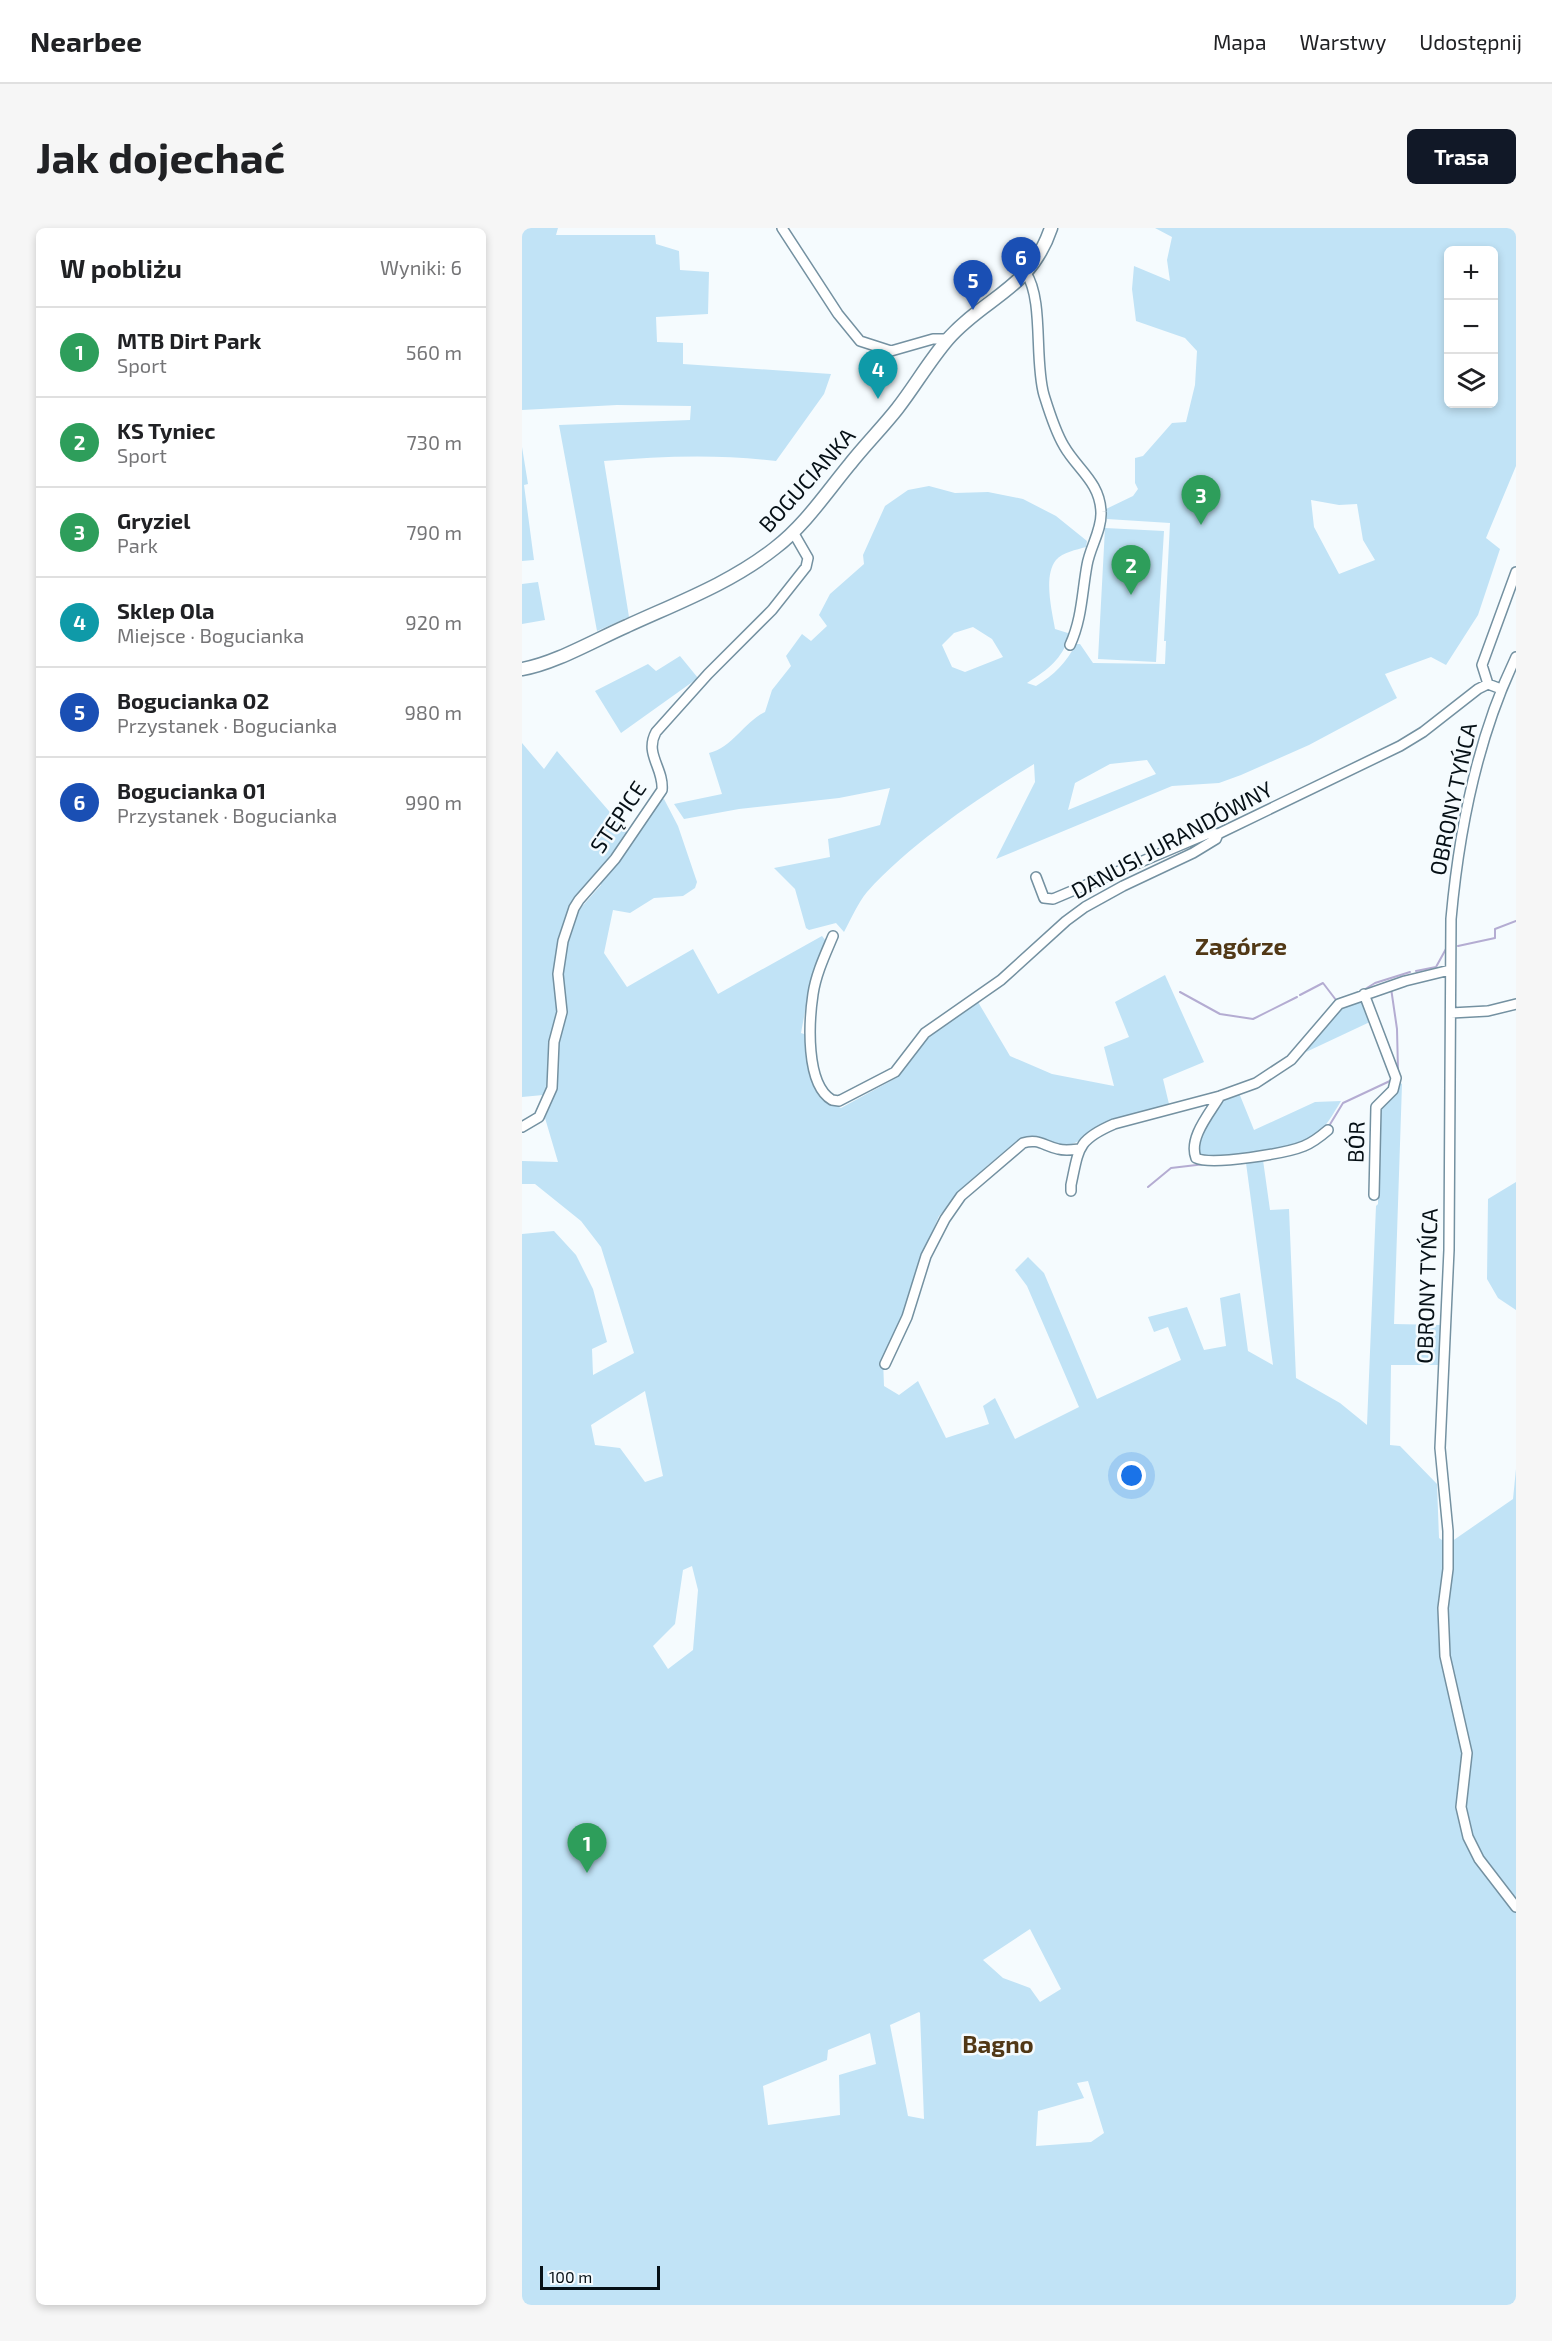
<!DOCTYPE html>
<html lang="pl">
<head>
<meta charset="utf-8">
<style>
  :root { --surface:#fff; --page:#f6f6f6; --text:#202124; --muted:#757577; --line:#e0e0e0; --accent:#111827 }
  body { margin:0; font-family:"Exo 2",sans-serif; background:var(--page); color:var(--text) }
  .controls { position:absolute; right:18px; top:18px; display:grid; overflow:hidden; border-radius:9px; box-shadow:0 3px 9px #0003 }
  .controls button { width:54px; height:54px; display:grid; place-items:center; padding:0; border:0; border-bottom:2px solid var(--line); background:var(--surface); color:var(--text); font:30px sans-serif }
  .scale { position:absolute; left:18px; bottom:15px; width:120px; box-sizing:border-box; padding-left:6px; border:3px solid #061016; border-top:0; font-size:16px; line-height:21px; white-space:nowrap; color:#061016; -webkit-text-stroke:4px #f5fbfe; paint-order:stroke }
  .you { position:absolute; left:610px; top:1248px; width:21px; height:21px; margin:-15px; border:4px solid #fff; border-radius:50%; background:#1a73e8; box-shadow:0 0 0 9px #1a73e833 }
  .badge { display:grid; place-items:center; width:39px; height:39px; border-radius:50%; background:var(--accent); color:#fff; font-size:20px; font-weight:700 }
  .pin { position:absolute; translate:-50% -50px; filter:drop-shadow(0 2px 3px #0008) }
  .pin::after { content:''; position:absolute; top:32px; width:21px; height:18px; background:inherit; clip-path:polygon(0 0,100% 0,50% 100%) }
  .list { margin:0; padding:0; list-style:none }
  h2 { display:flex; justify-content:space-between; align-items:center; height:78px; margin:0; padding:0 24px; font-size:26px }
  h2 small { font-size:20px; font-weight:400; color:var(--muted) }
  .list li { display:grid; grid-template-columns:39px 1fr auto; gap:18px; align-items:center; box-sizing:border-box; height:90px; padding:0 24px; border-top:2px solid var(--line) }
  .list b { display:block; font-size:22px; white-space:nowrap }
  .list p { margin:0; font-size:20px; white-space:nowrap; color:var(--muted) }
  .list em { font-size:20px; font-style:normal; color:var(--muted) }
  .icon { flex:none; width:33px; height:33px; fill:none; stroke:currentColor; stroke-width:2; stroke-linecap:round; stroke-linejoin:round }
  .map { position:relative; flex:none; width:994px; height:2077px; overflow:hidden; border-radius:9px }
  header { display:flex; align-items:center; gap:36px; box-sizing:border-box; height:84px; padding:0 30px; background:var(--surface); border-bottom:2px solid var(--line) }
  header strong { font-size:28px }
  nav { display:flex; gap:33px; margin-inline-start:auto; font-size:21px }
  .intro { display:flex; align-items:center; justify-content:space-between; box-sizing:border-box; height:144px; padding:0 36px }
  h1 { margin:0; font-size:42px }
  .button { padding:15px 27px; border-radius:9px; background:var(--accent); color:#fff; font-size:21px; font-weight:700 }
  main { display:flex; gap:36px; padding:0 36px }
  aside { flex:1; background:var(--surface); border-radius:9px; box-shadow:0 3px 9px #0003 }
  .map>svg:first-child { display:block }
</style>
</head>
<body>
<header>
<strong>Nearbee</strong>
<nav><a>Mapa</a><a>Warstwy</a><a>Udostępnij</a></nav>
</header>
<div class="intro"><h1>Jak dojechać</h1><a class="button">Trasa</a></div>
<main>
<aside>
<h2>W pobliżu<small>Wyniki: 6</small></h2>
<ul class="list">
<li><span class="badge" style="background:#2e9e5b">1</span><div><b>MTB Dirt Park</b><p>Sport</p></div><em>560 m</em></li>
<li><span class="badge" style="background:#2e9e5b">2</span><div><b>KS Tyniec</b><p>Sport</p></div><em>730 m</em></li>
<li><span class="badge" style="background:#2e9e5b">3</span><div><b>Gryziel</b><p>Park</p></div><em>790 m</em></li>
<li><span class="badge" style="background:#0f9aa8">4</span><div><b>Sklep Ola</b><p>Miejsce · Bogucianka</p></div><em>920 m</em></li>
<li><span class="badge" style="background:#1a4fb4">5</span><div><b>Bogucianka 02</b><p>Przystanek · Bogucianka</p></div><em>980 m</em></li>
<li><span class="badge" style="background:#1a4fb4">6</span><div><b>Bogucianka 01</b><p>Przystanek · Bogucianka</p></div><em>990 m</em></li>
</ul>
</aside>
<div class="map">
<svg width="994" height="2077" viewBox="0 0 994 2077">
  <rect width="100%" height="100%" fill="#f5fbfe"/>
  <path fill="#c1e3f6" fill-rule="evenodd" d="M0,0H36L34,7H133L134,16L157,23L158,42L187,44L186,86L134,89L135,114L161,115V136L309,146L302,166L254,233C197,226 140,228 82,233L107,389L75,403L37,197L168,192L169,178L95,177L0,182Z
    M633,0H994V238L964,310L978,321L956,387L924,437L909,429L863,446L875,470L787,517L719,547L697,555L650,558L474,631L513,554L512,536C457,569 388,616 345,664C336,675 329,691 322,704L314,695L287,702L284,700L273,661L252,640L308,629L306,611L358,597L368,560L317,570L217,581L162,591L152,576L200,566L187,525C210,520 222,494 243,484L250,462L269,438L264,428L280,406L289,413L305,398L297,387L308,366L342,336L341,327L363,278L386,262L407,258L433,265L466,264L501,271L534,288L565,313L564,319C554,322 541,324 534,332C521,348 530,383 533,401L549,406C538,433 528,440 505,455L514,458C532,447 544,435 554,416H558L571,435L643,436L644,413H642L648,295L585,291L584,281L611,268L616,261L613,255V230L621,228L650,195L664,194L673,157L675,123L663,110L614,93L610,61L612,38L648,53L645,32L650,9ZM927,22H972V176H927ZM789,272L817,277L835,276L841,312L853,332L817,346L792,299ZM451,399L470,411L481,429L443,444L430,439L420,417L432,405ZM625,532L634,546L546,582L553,555L588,536Z
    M0,219L6,256L2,257L12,332L0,333Z
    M583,300L642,303L634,434L576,431Z
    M16,354L23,392L0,396V356Z
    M158,428L176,450L99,505L73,463L126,436L134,443Z
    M0,515L22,541L35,523L106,605L49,678L40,745L47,709L56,683L79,657V649L136,572L142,571L156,598L175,654L173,660L161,668L132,670L108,685L91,682L82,725L105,759L171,721L196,766L300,708L304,713L290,746L279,805L285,807L288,835L301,871L319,880L376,849L390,831L403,805L456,774L488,828L530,846L592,858L582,819L607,809L593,774L643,747L682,834L641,851L647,876L588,893L570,902L555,914L545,918L531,915L511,908L499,910L465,938L417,988L399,1030L382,1084L361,1131L362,1158L377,1167L396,1153L424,1210L467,1196L461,1178L473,1170L493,1211L557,1179L505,1058L493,1042L506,1029L522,1045L575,1171L659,1132L646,1099L632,1104L626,1089L665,1079L682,1122L704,1118L698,1070L718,1065L726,1123L751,1137L724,935L741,932L748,982L767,981L774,1150L818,1175L845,1197L854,978L856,976L857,881L872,869L877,854L880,856L872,1096L920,1097L918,1137H869L868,1217L878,1218L915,1256L917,1310L926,1316L991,1271L994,1241V2077H0V1006L32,1003L54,1027L71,1061L85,1114L70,1121L71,1147L112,1125L79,1019L59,993L13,956H0V933L36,934L23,890L28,878L21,867L0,869ZM123,1163L141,1248L123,1254L98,1220L73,1217L69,1197ZM170,1338L176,1362L171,1422L146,1441L131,1418L153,1396L161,1342ZM508,1701L539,1761L518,1774L508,1760L481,1750L461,1732ZM397,1784L398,1785L402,1891L386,1888L368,1797ZM348,1805L354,1836L317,1847L318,1887L246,1897L241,1858L305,1832L306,1822ZM566,1853L582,1905L569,1914L514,1918L516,1883L562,1870L555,1855Z
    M839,771L845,778L850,793L784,824C801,799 809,782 839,771Z
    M717,865L732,902L793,874L819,873C811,886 804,900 791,909C773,922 700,932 678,929L675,913L700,873L705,868Z
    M994,954V1082L976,1070L965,1051L966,971Z"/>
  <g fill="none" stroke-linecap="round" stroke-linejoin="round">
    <path stroke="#b4acd2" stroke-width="2" d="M936,718L973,710V701L994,693
      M894,743L914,739L925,719
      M869,760L875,801L876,843
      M840,763L853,755L888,744
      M658,764L698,786L731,791L775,769
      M778,767L801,755L814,772L824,769
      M807,898L821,875L870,852
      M626,959L649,940L683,936"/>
    <g stroke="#7491a1" stroke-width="12">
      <path id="minor" d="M260,0L316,86L338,113L369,123L411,111H426
        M504,45C522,72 512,133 522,167C527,183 533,203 542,218C555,241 578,254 579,284C580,302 568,319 565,337C560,364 560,391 548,417
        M994,429C955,510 937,602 929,691L927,1022L918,1220L926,1303V1341L921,1380L923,1428L945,1525L939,1579L946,1609L957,1631L994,1679
        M966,456L960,437L994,344
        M514,649L522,670L531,671L687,605L696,606
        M311,708C303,727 294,746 291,766C287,793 283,856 310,872L317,873L373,844L403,805L479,752L544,693L563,679L601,658L671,625L694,611L696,606L878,518L901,504L956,461L966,456L979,461
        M842,766L874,850L871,862L854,879L852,967
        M929,785L966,783L994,776
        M698,868C688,885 666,910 674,930C690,938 765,925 782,918C792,914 799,908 806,902
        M0,899L17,889L30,860L32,814L40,784L36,746L41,713L52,680L57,672L93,631L140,562C142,540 122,526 134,504L186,446L250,382L284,339L286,330L271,304
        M549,963V957C557,920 555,912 592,896L698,868L734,855L769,832L817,776L883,753L928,742
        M363,1136L385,1089L404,1028L423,991L439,968L501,915C516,910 522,918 536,921C543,923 549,922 557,921"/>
    </g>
    <g stroke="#7491a1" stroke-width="15">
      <path id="tertiary" d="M0,441C32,436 75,411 105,398C155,375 209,355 253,320C283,297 304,265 328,236C343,217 360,200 375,181C393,158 407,133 426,111C464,68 508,62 529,0"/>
    </g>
    <use href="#minor" stroke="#fff" stroke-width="9"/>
    <use href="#tertiary" stroke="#fff" stroke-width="12"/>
  </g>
  <g text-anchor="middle" stroke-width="5" stroke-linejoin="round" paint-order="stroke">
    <g font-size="22" fill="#061016" stroke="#f5fbfe">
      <text transform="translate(285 252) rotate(-48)" y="8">BOGUCIANKA</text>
      <text transform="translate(931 571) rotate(-78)" y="8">OBRONY TYŃCA</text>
      <text transform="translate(96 589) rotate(-56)" y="8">STĘPICE</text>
      <text transform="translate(650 612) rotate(-28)" y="8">DANUSI JURANDÓWNY</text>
      <text transform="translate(834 914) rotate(-88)" y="8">BÓR</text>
      <text transform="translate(905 1058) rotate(-88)" y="8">OBRONY TYŃCA</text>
    </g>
    <g font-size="24" font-weight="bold" fill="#513816" stroke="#f5fbfe">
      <text x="719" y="727">Zagórze</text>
      <text x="476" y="1825">Bagno</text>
    </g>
  </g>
</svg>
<div class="controls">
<button>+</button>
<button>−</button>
<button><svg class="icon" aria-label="layers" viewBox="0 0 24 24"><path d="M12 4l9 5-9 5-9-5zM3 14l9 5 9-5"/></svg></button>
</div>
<div class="scale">100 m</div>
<div class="you"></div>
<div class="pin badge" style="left:65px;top:1645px;background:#2e9e5b">1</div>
<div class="pin badge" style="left:609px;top:367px;background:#2e9e5b">2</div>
<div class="pin badge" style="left:679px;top:297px;background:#2e9e5b">3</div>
<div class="pin badge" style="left:356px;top:171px;background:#0f9aa8">4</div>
<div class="pin badge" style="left:451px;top:82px;background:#1a4fb4">5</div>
<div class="pin badge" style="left:499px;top:59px;background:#1a4fb4">6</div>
</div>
</main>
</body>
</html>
